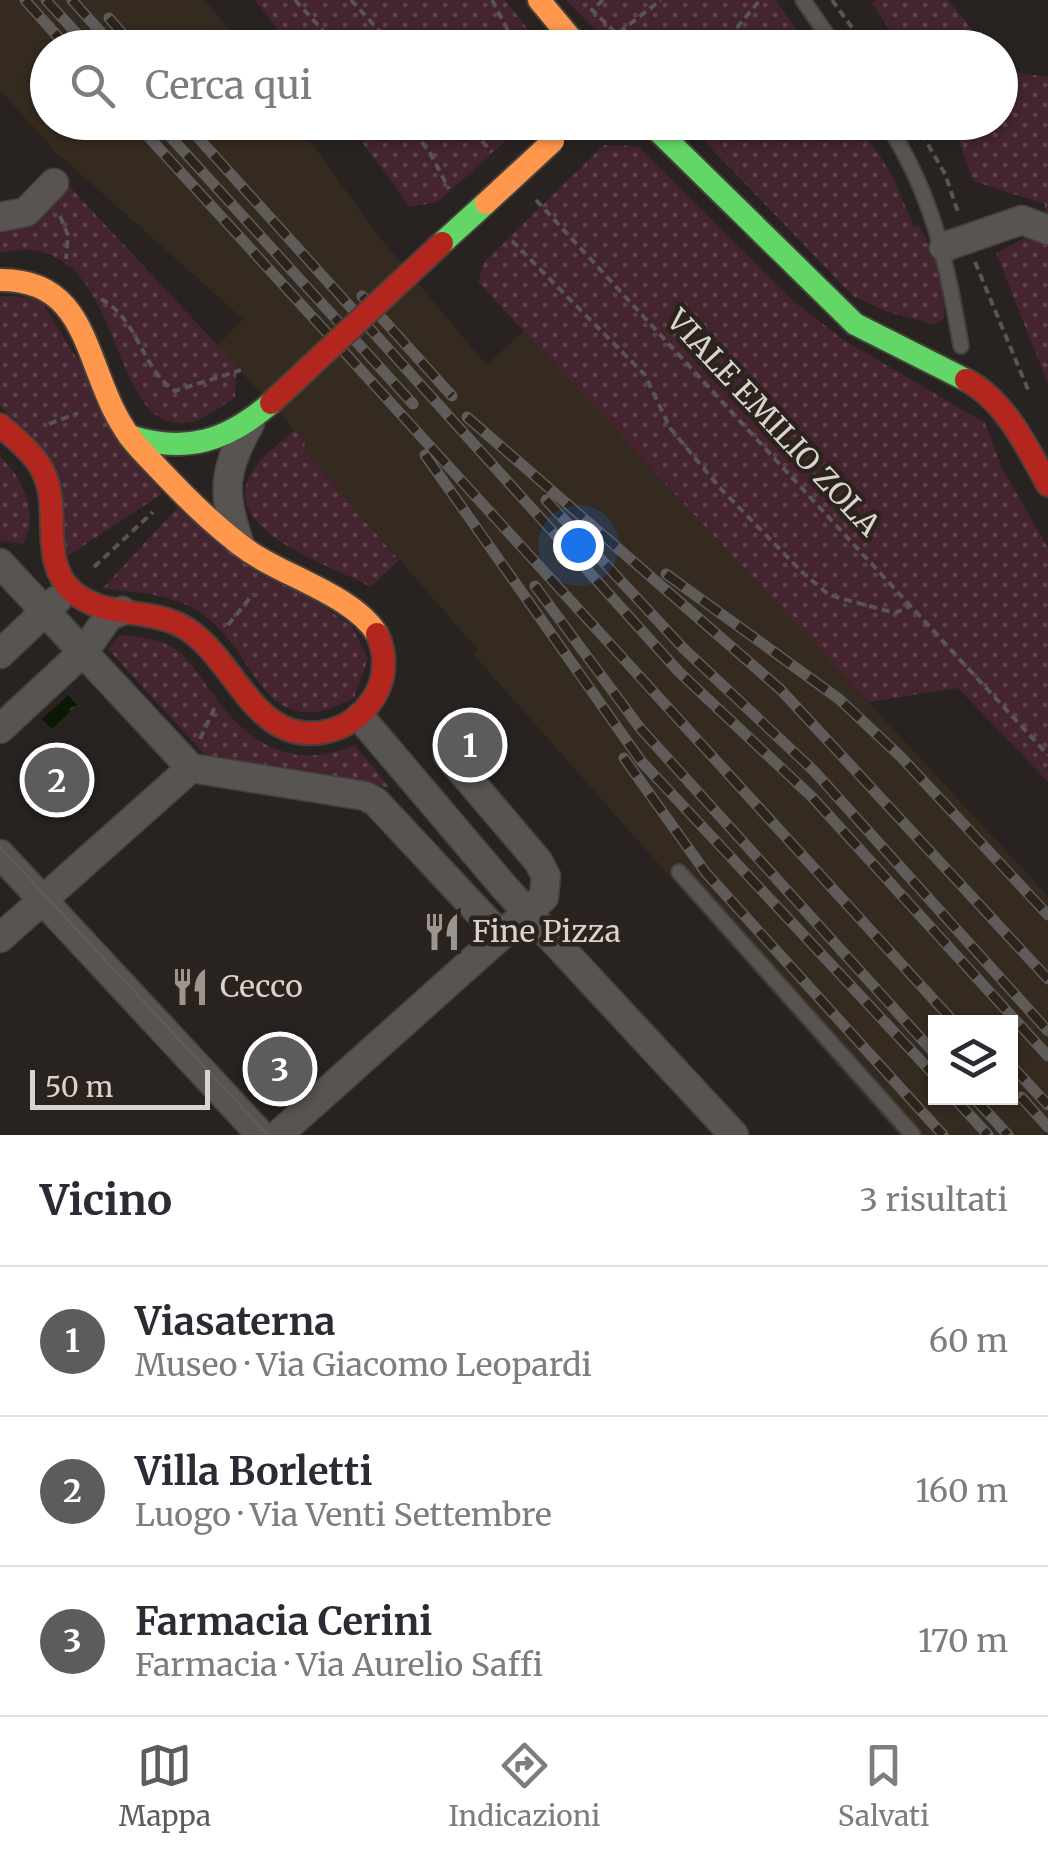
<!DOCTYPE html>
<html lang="it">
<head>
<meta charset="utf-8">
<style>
  :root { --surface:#fff; --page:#f7f7f7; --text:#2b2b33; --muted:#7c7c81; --line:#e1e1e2; --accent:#5d5b5e }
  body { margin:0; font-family:Merriweather,serif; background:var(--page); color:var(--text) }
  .controls { position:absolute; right:30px; bottom:30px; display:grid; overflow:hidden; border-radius:0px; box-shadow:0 2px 8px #0004 }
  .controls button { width:90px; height:90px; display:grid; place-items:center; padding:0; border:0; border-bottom:2px solid var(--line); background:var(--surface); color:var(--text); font:50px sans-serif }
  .scale { position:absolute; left:30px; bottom:25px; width:180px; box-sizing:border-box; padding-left:10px; border:5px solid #d9d4cf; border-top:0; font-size:28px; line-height:35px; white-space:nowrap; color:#d9d4cf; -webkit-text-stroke:8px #2b231c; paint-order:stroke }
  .you { position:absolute; left:578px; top:545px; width:35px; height:35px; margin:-25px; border:8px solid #fff; border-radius:50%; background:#1a73e8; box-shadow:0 0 0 15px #1a73e833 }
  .badge { display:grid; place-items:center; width:65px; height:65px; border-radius:50%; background:var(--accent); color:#fff; font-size:32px; font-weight:700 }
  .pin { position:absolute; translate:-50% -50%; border:5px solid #fff; box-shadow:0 2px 10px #0006 }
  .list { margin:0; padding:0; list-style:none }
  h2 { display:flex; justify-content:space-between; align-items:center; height:130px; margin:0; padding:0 40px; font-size:42px }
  h2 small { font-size:32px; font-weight:400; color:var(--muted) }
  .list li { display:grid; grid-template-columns:65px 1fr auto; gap:30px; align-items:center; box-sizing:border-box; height:150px; padding:0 40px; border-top:2px solid var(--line) }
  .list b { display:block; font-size:38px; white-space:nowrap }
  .list p { margin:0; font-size:32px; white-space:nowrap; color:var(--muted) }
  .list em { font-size:32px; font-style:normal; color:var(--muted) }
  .icon { flex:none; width:55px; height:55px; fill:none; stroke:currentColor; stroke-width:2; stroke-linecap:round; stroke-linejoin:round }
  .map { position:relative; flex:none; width:1048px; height:1135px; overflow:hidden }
  .search { position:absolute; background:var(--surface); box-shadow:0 2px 8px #0004; left:30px; right:30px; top:30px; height:110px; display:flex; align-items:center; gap:25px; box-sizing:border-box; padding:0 35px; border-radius:55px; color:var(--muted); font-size:38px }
  .sheet { height:580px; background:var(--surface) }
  nav { display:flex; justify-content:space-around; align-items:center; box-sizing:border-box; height:140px; border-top:2px solid var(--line); background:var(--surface); font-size:28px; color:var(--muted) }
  nav a { display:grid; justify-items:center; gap:5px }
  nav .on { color:var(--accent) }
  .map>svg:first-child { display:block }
</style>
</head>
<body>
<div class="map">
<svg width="1048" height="1135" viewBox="0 0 1048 1135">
  <defs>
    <pattern id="grass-dots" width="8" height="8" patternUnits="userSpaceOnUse" patternTransform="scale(2.5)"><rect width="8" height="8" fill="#43242f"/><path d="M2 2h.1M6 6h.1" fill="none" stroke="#5e434c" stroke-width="1.8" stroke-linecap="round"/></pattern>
    <pattern id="water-ripples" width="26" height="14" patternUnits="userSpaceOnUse" patternTransform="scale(2.5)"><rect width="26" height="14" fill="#0b1803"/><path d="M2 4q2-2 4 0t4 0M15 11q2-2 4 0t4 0" fill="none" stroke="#2e3927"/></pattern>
  </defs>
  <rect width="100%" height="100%" fill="#282320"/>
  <path fill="#352a20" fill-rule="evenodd" d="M0,0H205L243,47L48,48V122L297,123L378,235L486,365L524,331L1048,896V1135H898L474,655L478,650L304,450L305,441L217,346L243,319L57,153L0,90ZM936,1022H1010V1098H936Z"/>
  <path fill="url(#grass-dots)" d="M255,0H505L542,47H291Z
    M566,0H776L808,47H612Z
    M876,0H948L987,47H902L872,4Z
    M1001,61L1019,73L1048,77V384L996,253L1043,229L1045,204L973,181L953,123L1000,122Z
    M348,123H526L438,202L410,207Z
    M687,123H859L894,179L914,227L919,225L942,271L944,319L934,325L885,311L853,296Z
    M604,145L638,146L797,304L844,340L985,423L1002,468L1048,548V782L958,688L868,702L478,282L485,261Z
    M69,186L237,366L235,397C222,406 209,416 195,421C101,448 132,221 0,253V228L27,227Z
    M0,296L39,298L162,494L68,556L48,455L0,406Z
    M295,430L305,441L304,450L399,560L371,587C333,565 203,528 259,462C269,450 284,440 295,430Z
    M0,456C23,479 40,512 23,544L0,541Z
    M177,508L352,626L368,659L354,698C260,748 260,653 200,612C170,593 137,593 103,588Z
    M120,635C138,637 156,638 172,647C190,658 200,677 212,693C248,744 293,772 355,745L390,788L205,755L108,649Z"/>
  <path fill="url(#water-ripples)" d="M68,695L77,705L52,729L42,719Z"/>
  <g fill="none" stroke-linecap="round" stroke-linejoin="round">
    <g stroke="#44413d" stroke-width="18">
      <path id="lane" d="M803,0L836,48
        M886,122C934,197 946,260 961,346
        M679,872L913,1135"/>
    </g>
    <g stroke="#44413d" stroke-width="31">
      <path id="street" d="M0,217L26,212L54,183
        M944,247L1022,220L1048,230
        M239,542C221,491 224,470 250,423
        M0,563L191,768L365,796L376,802L500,935
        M0,654L57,600
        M360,717L505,888L734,1135
        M0,729L85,650L109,616L122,611
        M0,854L261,1135
        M0,938L191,768
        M278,1135L544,897L546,876L538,861L448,755"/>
    </g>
    <g stroke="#44413d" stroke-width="26">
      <path id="fast" d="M649,122L855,324L966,380
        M442,243L486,203
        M129,436C186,454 227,441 271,403"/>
    </g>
    <g stroke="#44413d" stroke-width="26">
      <path id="slow" d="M539,0L579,48
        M0,280C100,279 81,385 139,448C174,485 208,522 250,552C287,577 355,597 377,634"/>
    </g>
    <g stroke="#44413d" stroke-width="26">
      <path id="jam" d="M966,380C1005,400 1027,447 1048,485
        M0,425C16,440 37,455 45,476C60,512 40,562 72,591C102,618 146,608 180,625C236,653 253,753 332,730C351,725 368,710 377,692C386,674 386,652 377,634"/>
    </g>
    <path stroke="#585552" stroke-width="4" stroke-dasharray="8 5" stroke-linecap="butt" d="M295,0L339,48
      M351,0L395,48
      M492,0L517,48
      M603,0L592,10L617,34L661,0
      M832,0L867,48
      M720,48L760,0
      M405,122L429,151L449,189
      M464,122L492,152
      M915,122L945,174L959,215
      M536,200L1048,755
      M60,216L68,235L66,259
      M512,241L645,375L670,428L720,488L802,572L829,595L895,613L911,606
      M975,262L1029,392
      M101,299C139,319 141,369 175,391L241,370
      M49,424L78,413
      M94,567L153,512
      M228,625L253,594
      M200,739L215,707"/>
    <use href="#lane" stroke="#575451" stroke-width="14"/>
    <use href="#street" stroke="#575451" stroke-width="28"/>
    <use href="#fast" stroke="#63d668" stroke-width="22"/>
    <use href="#slow" stroke="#ff974d" stroke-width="22"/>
    <use href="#jam" stroke="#b3261e" stroke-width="22"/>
    <path stroke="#5f5c5a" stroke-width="2.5" d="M0,847L268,1135"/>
    <g stroke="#5f5c5a" stroke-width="11">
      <path id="rail" d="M25,0L68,48
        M46,0L90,48
        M72,0L115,48
        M109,18L135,48
        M135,122L954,1022
        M157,122L413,404
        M184,122L679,672L812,797L1048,1056
        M362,296L452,396
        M467,417L780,689L1048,979
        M425,455L641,761L936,1077
        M546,500L683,648L814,771L1048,1031
        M666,574L839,699L901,757L1048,915
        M535,586L640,728L936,1055
        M624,758L706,873L943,1135
        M1010,1064L1048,1105
        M1021,1097L1048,1127
        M954,1098L988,1135
        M974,1098L1008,1135"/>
    </g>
    <use href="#rail" stroke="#2b231c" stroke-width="8" stroke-dasharray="22" stroke-linecap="butt"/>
    <g stroke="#44413d" stroke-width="26" stroke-linecap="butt">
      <path id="slow-bridge" d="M486,203L553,141"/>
    </g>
    <g stroke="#44413d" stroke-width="26" stroke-linecap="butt">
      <path id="jam-bridge" d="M271,403L442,243"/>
    </g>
    <use href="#slow-bridge" stroke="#ff974d" stroke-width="22"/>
    <use href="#jam-bridge" stroke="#b3261e" stroke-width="22"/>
  </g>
  <defs>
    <g id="restaurant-bare" transform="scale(3)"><path d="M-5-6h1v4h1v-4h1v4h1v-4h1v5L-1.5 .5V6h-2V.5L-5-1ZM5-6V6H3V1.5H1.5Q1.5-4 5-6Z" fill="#9b9692" stroke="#2b231c" stroke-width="2.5" paint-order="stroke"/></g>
  </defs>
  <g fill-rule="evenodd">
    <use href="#restaurant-bare" x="442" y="932"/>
    <use href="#restaurant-bare" x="190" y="987"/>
  </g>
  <g text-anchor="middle" stroke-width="9" stroke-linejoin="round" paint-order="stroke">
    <g font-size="30" fill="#d9d4cf" stroke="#2b231c">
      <text transform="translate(773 423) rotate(47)" y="10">VIALE EMILIO ZOLA</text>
    </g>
    <g font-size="30" fill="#d9d4cf" stroke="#2b231c" text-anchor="start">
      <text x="472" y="942">Fine Pizza</text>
      <text x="220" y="997">Cecco</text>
    </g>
  </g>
</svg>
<div class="controls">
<button><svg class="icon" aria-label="layers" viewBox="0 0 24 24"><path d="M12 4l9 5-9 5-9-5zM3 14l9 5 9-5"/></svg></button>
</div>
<div class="scale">50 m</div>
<div class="you"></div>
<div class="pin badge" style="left:470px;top:745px">1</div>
<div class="pin badge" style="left:57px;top:780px">2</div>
<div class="pin badge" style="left:280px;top:1069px">3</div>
<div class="search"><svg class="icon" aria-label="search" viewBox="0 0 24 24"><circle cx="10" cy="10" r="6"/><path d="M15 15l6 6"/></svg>Cerca qui</div>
</div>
<section class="sheet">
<h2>Vicino<small>3 risultati</small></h2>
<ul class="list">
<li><span class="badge">1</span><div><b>Viasaterna</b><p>Museo · Via Giacomo Leopardi</p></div><em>60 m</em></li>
<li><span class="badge">2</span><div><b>Villa Borletti</b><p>Luogo · Via Venti Settembre</p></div><em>160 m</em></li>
<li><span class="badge">3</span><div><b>Farmacia Cerini</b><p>Farmacia · Via Aurelio Saffi</p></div><em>170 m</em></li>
</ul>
</section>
<nav>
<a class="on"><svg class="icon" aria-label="map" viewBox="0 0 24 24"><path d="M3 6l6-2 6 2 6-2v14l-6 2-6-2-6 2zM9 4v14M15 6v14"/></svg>Mappa</a>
<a><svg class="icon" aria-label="directions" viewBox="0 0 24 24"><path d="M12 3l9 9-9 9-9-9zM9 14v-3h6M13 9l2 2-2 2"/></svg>Indicazioni</a>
<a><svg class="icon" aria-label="saved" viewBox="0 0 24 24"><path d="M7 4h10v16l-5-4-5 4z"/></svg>Salvati</a>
</nav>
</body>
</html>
